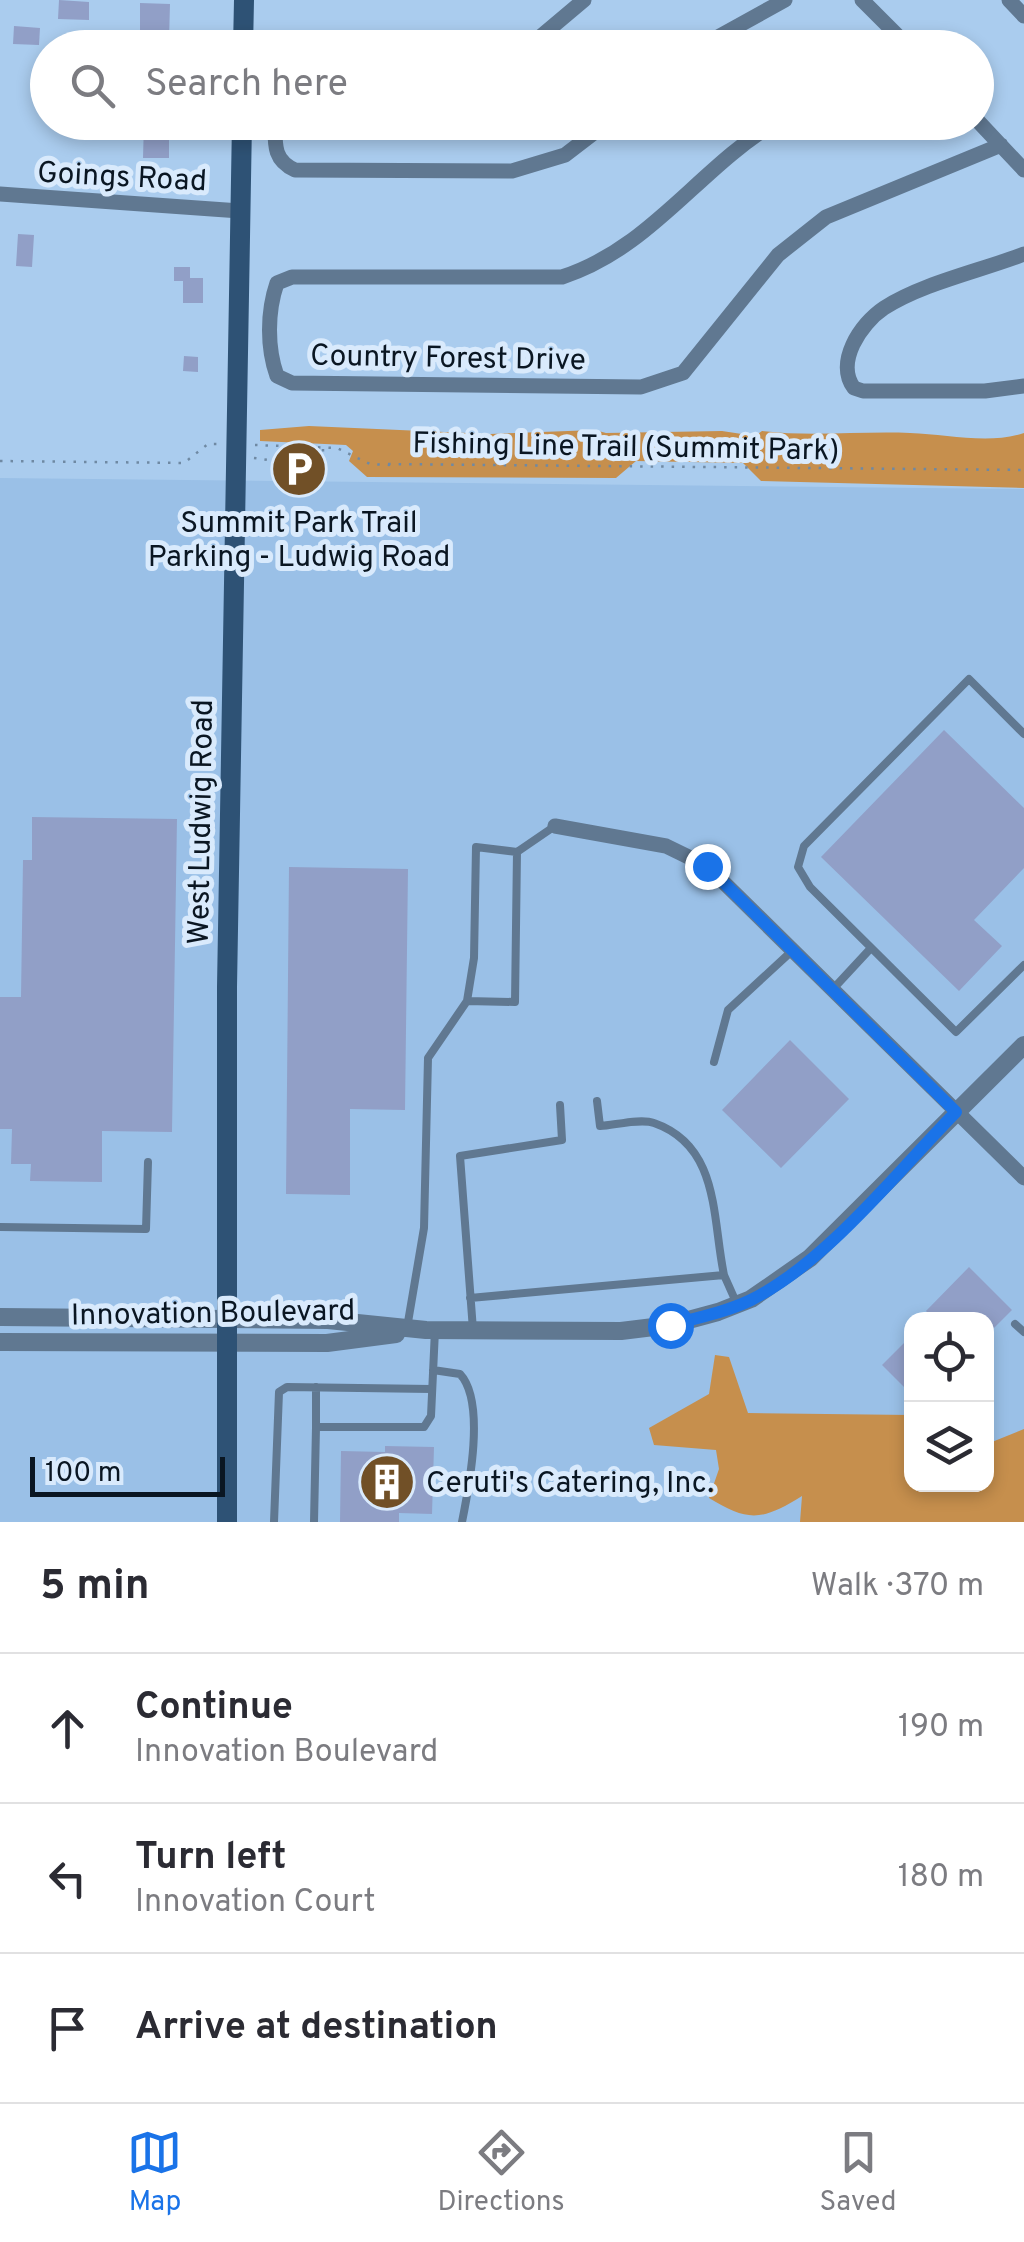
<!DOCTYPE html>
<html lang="en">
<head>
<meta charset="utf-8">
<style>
  :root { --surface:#fff; --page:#f2f2f3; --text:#2b2b33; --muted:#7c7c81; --line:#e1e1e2; --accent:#1a73e8 }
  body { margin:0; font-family:Overpass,sans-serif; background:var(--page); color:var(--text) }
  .controls { position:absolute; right:30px; bottom:30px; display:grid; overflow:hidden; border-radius:20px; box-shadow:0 5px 15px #0003 }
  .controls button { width:90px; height:90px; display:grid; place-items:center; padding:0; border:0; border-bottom:2px solid var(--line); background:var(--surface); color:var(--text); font:50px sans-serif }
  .scale { position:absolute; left:30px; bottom:25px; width:195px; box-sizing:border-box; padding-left:10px; border:5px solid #0a1622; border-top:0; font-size:28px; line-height:35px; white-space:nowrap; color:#0a1622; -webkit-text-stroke:8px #d9eafc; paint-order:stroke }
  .stop { position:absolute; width:30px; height:30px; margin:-22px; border:8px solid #1a73e8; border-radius:50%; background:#fff }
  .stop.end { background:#1a73e8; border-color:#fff; box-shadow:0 2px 10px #0008 }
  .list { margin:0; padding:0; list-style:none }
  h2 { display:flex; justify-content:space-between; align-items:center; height:130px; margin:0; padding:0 40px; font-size:42px }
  h2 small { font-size:32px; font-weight:400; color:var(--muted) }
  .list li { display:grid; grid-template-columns:65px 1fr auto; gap:30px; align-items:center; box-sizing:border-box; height:150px; padding:0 40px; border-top:2px solid var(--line) }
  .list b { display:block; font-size:38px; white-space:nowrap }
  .list p { margin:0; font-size:32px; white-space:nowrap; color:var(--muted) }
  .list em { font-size:32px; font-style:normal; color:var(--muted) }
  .icon { flex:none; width:55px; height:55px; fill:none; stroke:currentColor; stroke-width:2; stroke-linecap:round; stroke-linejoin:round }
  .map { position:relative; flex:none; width:1024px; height:1522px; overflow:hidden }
  .search { position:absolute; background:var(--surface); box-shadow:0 5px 15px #0003; left:30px; right:30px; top:30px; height:110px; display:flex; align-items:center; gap:25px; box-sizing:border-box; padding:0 35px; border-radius:55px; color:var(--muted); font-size:38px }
  .sheet { height:580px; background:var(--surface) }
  nav { display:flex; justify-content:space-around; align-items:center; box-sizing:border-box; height:140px; border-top:2px solid var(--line); background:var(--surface); font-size:28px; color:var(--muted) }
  nav a { display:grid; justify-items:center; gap:5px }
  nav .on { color:var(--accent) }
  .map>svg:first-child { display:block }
</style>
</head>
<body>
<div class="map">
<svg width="1024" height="1522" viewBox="0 0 1024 1522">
  <rect width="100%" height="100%" fill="#ace"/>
  <path fill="#9ac0e7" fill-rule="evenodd" d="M0,478L1024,489V1522H0ZM912,1320H986V1484H912Z"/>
  <path fill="#c68f4d" d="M309,426L490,434L595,430L606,433L722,431L755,436L762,431C811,437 860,431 910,433C947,434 988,445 1024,433V488L761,481L743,463L636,461L616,478L367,477L349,461L353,451L346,445L260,441V430Z
    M715,1355L729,1357L748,1413L911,1415L912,1484H986L987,1444L1024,1429V1522H800L802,1496C762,1521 748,1522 709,1498L719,1469L716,1450L654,1445L649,1428L709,1394Z"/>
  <path fill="#919fc7" d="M59,0L89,2V20L58,19Z
    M140,3L170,4L169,40L140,39Z
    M14,26L40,28L39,45L13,44Z
    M144,122H179V133H169V158H143Z
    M18,234L34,235L32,267L16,266Z
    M174,267H190V278H203V303H183V281H174Z
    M184,356L198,357V372L183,371Z
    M944,730L1024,808V868L974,920L1002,946L959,991L821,857Z
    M32,817L177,819L172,1132L102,1131V1182L30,1181L31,1164H11L12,1129H0V997H21L23,860H32Z
    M289,867L408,869L405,1110L350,1109V1195L286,1194Z
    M790,1040L849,1099L781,1168L722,1110Z
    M969,1267L1012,1310L986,1336V1320H935L926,1311Z
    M912,1335V1395L882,1365Z
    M385,1446L434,1447L432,1514L399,1513V1522H340L341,1451L385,1452Z"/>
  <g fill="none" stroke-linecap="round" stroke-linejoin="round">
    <path stroke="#6f89a3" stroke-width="2.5" stroke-dasharray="2.5 8" stroke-linecap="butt" d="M255,445L337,448L370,464L389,465L384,464L1024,470
      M323,449V466
      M312,455V465
      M254,458L268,460V465
      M0,461L184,463L208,444H217"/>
    <path stroke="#607891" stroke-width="8" d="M1024,734L969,679L804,846L798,867L810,887L956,1032L1024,965
      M833,989L871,948
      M467,1001L515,1002L517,852L555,826
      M714,1062L728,1010L793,950
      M597,1101L600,1126C615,1125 641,1118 654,1123C720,1146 712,1218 724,1275
      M0,1227L146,1229L148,1162
      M470,1298L724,1275L736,1302
      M1015,1324L1024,1332
      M407,1328L424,1228L428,1058L467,1001L474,958L476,847L517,852
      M473,1330L460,1156L562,1140L560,1105
      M433,1370L460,1374C486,1402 469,1487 462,1522
      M316,1427V1387
      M274,1522L279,1392L287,1387L431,1389
      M314,1522L316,1427H424L431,1416L435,1330"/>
    <path stroke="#607891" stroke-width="15" d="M862,0L910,48
      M1009,0L1024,16
      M527,48L584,0
      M698,48L785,0
      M976,119L1024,170
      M275,122C275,144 273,160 295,170L512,171L565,155L608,122
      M776,122C698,169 651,248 562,277H292L277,283C267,312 267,348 277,376L292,383L641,387L683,373L778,255L826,217L1001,145
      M0,194L240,211
      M1024,254C980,271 923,283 884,308C860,324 835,363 854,388L863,391H985L1024,386
      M555,826L666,846L707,866L1024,1178"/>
    <path stroke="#607891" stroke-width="18" d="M0,1317L328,1320L426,1330L621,1331L670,1325L718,1312L751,1299L810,1258L1024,1045
      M0,1342L327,1343L396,1334"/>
    <path stroke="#2e5275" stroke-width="20" d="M243,48L244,0
      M227,1522V987L242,122"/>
  </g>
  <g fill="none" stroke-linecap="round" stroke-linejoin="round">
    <path stroke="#1a73e8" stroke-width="12" d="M670,1325C697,1318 726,1312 751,1300C827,1262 897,1172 956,1112L707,866"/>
  </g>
  <defs>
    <g id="parking-disc" transform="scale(2.875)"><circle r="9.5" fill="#715027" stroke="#d9eafc"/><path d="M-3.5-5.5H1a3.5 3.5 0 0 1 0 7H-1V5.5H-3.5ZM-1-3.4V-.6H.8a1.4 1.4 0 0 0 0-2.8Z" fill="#fff"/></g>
    <g id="building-disc" transform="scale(2.875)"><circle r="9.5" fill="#715027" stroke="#d9eafc"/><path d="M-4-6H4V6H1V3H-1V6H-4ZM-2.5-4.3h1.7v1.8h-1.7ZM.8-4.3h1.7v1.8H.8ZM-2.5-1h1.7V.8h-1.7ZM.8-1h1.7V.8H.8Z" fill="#fff"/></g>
  </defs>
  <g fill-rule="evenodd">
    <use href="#parking-disc" x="299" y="469"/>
    <use href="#building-disc" x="387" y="1482"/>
  </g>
  <g text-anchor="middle" stroke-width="10" stroke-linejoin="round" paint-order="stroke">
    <g font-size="30" fill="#0a1622" stroke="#d9eafc">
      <text transform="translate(122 176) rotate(3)" y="10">Goings Road</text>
      <text transform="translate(448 357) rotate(1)" y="10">Country Forest Drive</text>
      <text transform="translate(626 446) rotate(1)" y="10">Fishing Line Trail (Summit Park)</text>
      <text transform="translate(200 822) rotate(-89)" y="10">West Ludwig Road</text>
      <text transform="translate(213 1312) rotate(-1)" y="10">Innovation Boulevard</text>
    </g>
    <g font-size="30" fill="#0a1622" stroke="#d9eafc">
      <text x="299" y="532">Summit Park Trail<tspan x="299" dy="34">Parking - Ludwig Road</tspan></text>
      <text x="426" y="1492" text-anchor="start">Ceruti's Catering, Inc.</text>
    </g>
  </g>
</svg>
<div class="controls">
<button><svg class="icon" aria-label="locate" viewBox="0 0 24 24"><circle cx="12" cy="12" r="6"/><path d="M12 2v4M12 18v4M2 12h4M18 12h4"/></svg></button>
<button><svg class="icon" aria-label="layers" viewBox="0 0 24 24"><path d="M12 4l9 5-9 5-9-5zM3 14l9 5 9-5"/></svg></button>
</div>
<div class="scale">100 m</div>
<div class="stop" style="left:670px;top:1325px"></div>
<div class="stop end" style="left:707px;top:866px"></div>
<div class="search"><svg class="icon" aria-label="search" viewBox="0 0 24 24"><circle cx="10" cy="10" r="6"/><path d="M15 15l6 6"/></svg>Search here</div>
</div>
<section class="sheet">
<h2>5 min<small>Walk · 370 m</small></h2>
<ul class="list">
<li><svg class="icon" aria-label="ahead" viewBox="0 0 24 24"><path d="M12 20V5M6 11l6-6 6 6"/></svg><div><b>Continue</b><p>Innovation Boulevard</p></div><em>190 m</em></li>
<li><svg class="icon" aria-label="left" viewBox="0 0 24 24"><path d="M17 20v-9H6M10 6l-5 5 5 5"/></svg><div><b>Turn left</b><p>Innovation Court</p></div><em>180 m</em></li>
<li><svg class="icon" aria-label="arrive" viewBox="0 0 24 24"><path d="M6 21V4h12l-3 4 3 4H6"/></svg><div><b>Arrive at destination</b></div></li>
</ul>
</section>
<nav>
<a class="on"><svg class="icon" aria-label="map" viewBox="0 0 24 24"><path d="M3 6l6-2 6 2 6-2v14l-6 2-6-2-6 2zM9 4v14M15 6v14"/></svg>Map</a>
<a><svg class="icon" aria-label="directions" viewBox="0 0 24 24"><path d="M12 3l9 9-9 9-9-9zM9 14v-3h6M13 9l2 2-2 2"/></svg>Directions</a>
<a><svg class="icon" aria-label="saved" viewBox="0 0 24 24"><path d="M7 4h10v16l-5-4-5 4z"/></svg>Saved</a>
</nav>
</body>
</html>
